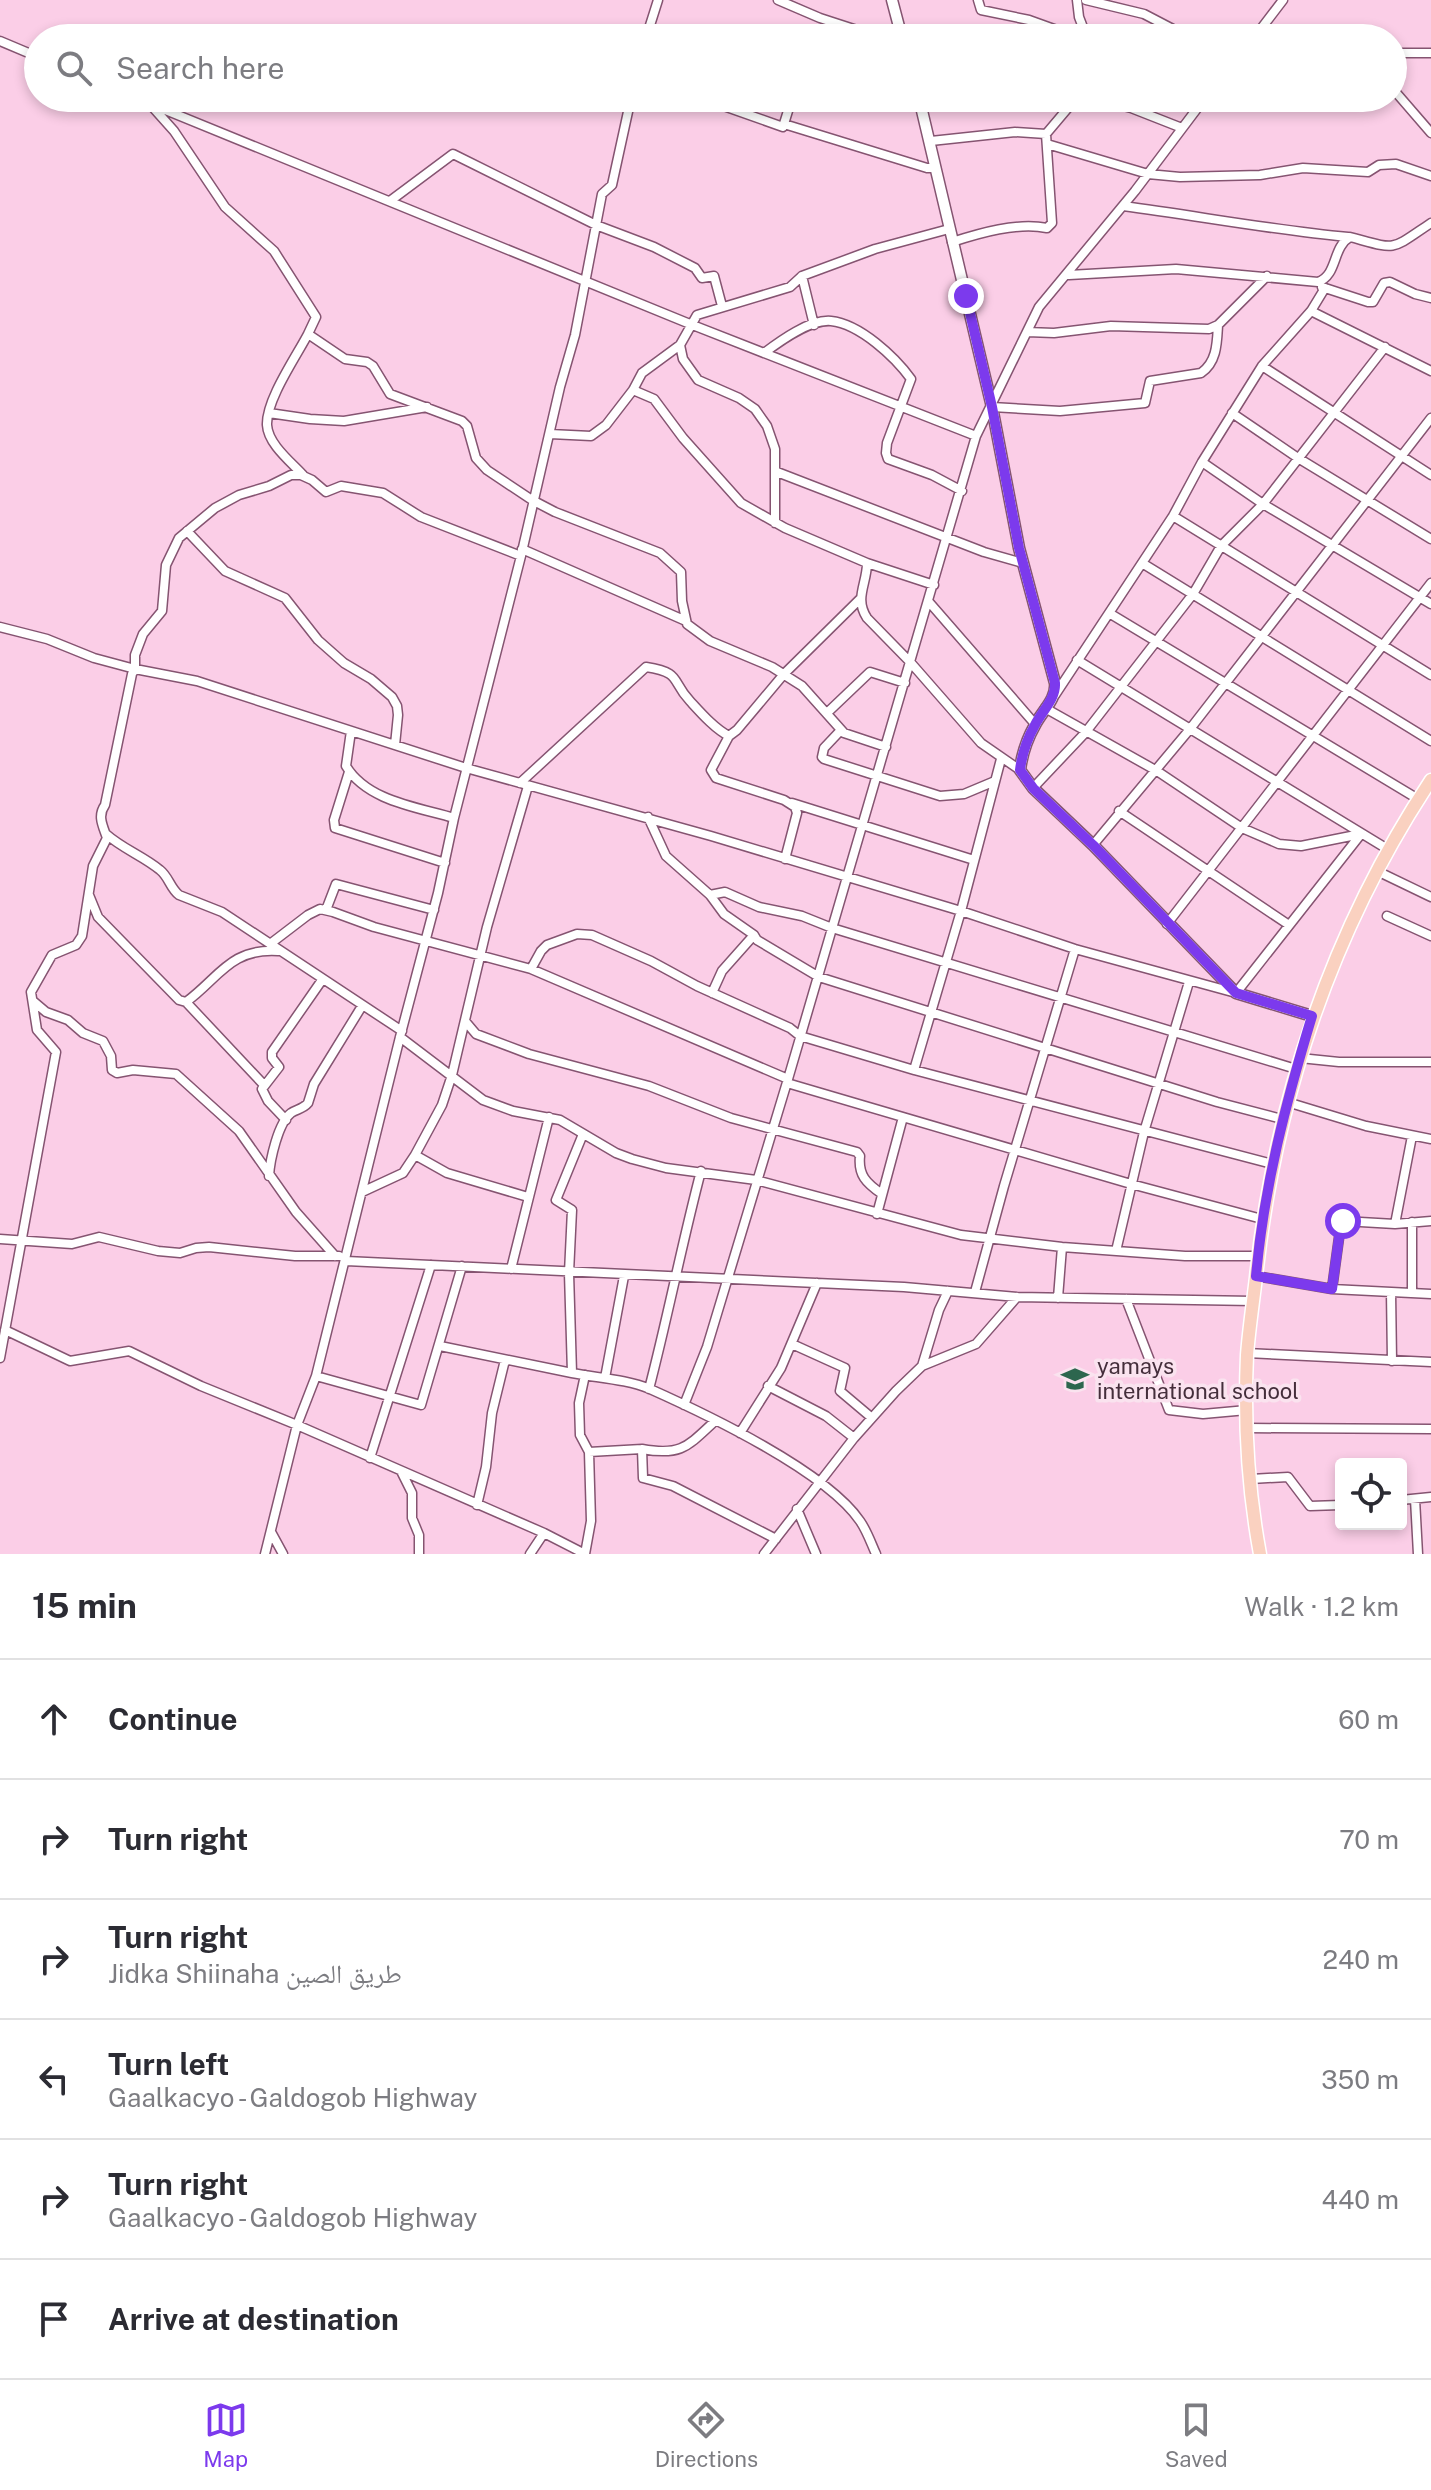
<!DOCTYPE html>
<html lang="en">
<head>
<meta charset="utf-8">
<style>
  :root { --surface:#fff; --page:#f2f2f3; --text:#2b2b33; --muted:#7c7c81; --line:#e1e1e2; --accent:#7c3aed }
  body { margin:0; font-family:"Public Sans","Noto Naskh Arabic",sans-serif; background:var(--page); color:var(--text) }
  .controls { position:absolute; right:24px; bottom:24px; display:grid; overflow:hidden; border-radius:8px; box-shadow:0 4px 12px #0003 }
  .controls button { width:72px; height:72px; display:grid; place-items:center; padding:0; border:0; border-bottom:2px solid var(--line); background:var(--surface); color:var(--text); font:40px sans-serif }
  .stop { position:absolute; width:24px; height:24px; margin:-18px; border:6px solid #7c3aed; border-radius:50%; background:#fff }
  .stop.end { background:#7c3aed; border-color:#fff; box-shadow:0 2px 8px #0008 }
  .list { margin:0; padding:0; list-style:none }
  h2 { display:flex; justify-content:space-between; align-items:center; height:104px; margin:0; padding:0 32px; font-size:34px }
  h2 small { font-size:26px; font-weight:400; color:var(--muted) }
  .list li { display:grid; grid-template-columns:52px 1fr auto; gap:24px; align-items:center; box-sizing:border-box; height:120px; padding:0 32px; border-top:2px solid var(--line) }
  .list b { display:block; font-size:30px; white-space:nowrap }
  .list p { margin:0; font-size:26px; white-space:nowrap; color:var(--muted) }
  .list em { font-size:26px; font-style:normal; color:var(--muted) }
  .icon { flex:none; width:44px; height:44px; fill:none; stroke:currentColor; stroke-width:2; stroke-linecap:round; stroke-linejoin:round }
  .map { position:relative; flex:none; width:1431px; height:1554px; overflow:hidden }
  .search { position:absolute; background:var(--surface); box-shadow:0 4px 12px #0003; left:24px; right:24px; top:24px; height:88px; display:flex; align-items:center; gap:20px; box-sizing:border-box; padding:0 28px; border-radius:44px; color:var(--muted); font-size:30px }
  .sheet { height:824px; background:var(--surface) }
  nav { display:flex; justify-content:space-around; align-items:center; box-sizing:border-box; height:112px; border-top:2px solid var(--line); background:var(--surface); font-size:22px; color:var(--muted) }
  nav a { display:grid; justify-items:center; gap:4px }
  nav .on { color:var(--accent) }
  .map>svg:first-child { display:block }
</style>
</head>
<body>
<div class="map">
<svg width="1431" height="1554" viewBox="0 0 1431 1554">
  <rect width="100%" height="100%" fill="#fbcee7"/>
  <g fill="none" stroke-linecap="round" stroke-linejoin="round">
    <g stroke="#855471" stroke-width="11">
      <path id="minor" d="M778,0L820,18L860,31L902,37
        M978,0L981,10L1029,20L1079,38
        M1077,0L1079,17L1087,38
        M1086,0L1144,14L1190,38
        M646,38L658,0
        M1211,38L1223,35L1245,38
        M1254,38L1283,0
        M0,41L38,57
        M1393,53H1431
        M1393,89L1431,133
        M136,98L690,324L976,436
        M701,98L783,127L792,98
        M884,98L920,102
        M1092,98L1131,108L1182,128
        M149,103L174,131L225,207L274,251L316,317L308,334L345,359L367,362L373,366L390,394L462,421L467,426L476,458L487,470L532,500L555,512L660,553L681,572L682,601L687,624L710,641L772,667L802,686L844,733L886,747
        M784,124L927,168H936
        M931,141L1015,132L1046,134L1073,102L1080,98
        M1047,144L1148,174L1180,177L1260,175L1303,168L1368,172L1379,165L1396,164L1431,176
        M390,201L453,154L596,225L654,247L695,268L702,278L714,276L722,306
        M1123,206C1199,216 1272,230 1348,237
        M952,242C980,233 1017,222 1047,228L1052,223L1046,134
        M1069,275L1176,269L1318,282C1338,275 1332,247 1350,237C1399,250 1389,251 1431,223
        M802,276L814,325
        M1322,287L1368,302H1373L1384,283L1390,282L1415,294L1431,298
        M1311,311L1431,371
        M1027,332L1054,333L1111,326L1209,329L1218,325L1267,276
        M680,345L683,359L698,380L739,398L755,409L767,426L775,449V523
        M764,353C780,341 810,319 831,321C860,324 895,357 911,379L887,443L886,453L888,459L932,475L962,491
        M1262,366L1431,475
        M633,390L654,399L683,438L741,503L785,528L867,563C867,584 854,598 867,618L911,663L981,743L1020,770
        M992,407L1060,411L1145,403L1150,381L1201,373C1217,362 1217,343 1218,325
        M269,413L310,419L344,421L427,407
        M1232,413L1298,458L1431,539
        M550,434L591,436L606,425L633,390L642,373L680,345L697,315L790,287L802,276L875,249L949,229
        M1202,462L1263,504L1431,604
        M777,472L984,552L1023,563
        M303,475C291,462 268,444 267,425C266,400 296,357 308,334
        M1173,516L1431,675
        M187,531L225,571L285,598L318,640L344,663L371,679L392,697L397,706L398,715L395,745
        M522,549L686,621
        M867,563L934,585
        M1142,563L1431,741
        M929,602L1035,724L1038,719
        M1109,613L1418,799
        M0,627L47,639L94,658L135,669V655L143,634L162,611L166,565L179,538L215,508L239,495L269,486L291,475H301L312,480L326,492L341,486L383,493L421,517L521,556
        M1077,660L1389,850
        M1055,695L1173,516L1202,462L1262,366L1311,311L1325,288
        M1045,708L1157,771L1242,828L1279,844L1301,846L1361,834
        M828,712L870,672L905,683
        M841,730L824,748L822,757L824,759L940,796L964,794L995,781
        M351,731L346,766C367,801 417,807 454,818
        M349,772L334,820L335,828L445,863
        M520,783L646,667C683,673 670,680 690,701C701,713 715,729 729,736
        M528,786L487,927L452,1075L442,1105L415,1155L447,1173L528,1197
        M1033,788L1085,733L1193,594L1221,546L1263,504L1385,347
        M792,803L974,860
        M1119,811L1289,925
        M648,817L666,856L710,895L724,914L754,935L757,940L819,977L1217,1102L1282,1119
        M106,834C123,849 143,856 160,870C169,877 170,888 179,895L222,912L402,1031
        M1093,845L1190,729L1431,418
        M785,859L797,813L795,807L784,800L716,778L711,770L729,736L737,730L784,674L860,599
        M1377,871L1431,897
        M89,895L98,917L179,1000L186,1002C219,978 230,948 278,951
        M710,895L725,892L759,907L802,916L832,928L1296,1069
        M326,910L336,884L434,910
        M1387,916L1431,936
        M1167,924L1431,583
        M270,944L308,915L320,909L333,912L374,927L531,969L788,1079
        M531,969L541,951L547,945L577,934L592,935L651,961L697,986L790,1028L800,1036L914,1070L1272,1164
        M712,993L722,971L754,935
        M33,1001L46,1012L68,1020L83,1033L103,1041L111,1056L112,1070L117,1073L133,1070L176,1074L239,1131L296,1212L335,1256
        M186,1002L264,1085
        M465,1021L476,1034L529,1054L649,1086L731,1118L857,1152L860,1156C858,1175 866,1183 882,1194
        M400,1037L483,1100L513,1111L560,1120L616,1153L632,1159L666,1168L756,1180L961,1235L1062,1247L1185,1256H1258
        M1300,1058L1339,1062H1431
        M914,1070L961,911L1001,759
        M787,1083L1131,1184L1262,1219
        M1287,1102L1366,1126L1431,1139
        M286,1120L268,1101L262,1089L279,1067L272,1058V1052L322,980
        M269,1176C270,1160 278,1123 291,1113C297,1109 303,1109 308,1103L314,1084L362,1006
        M362,1192L403,1173L415,1155
        M877,1214L903,1117
        M1412,1222V1293
        M1395,1224L1412,1136
        M0,1239L72,1244L99,1237L158,1251L180,1253L196,1248L209,1247L295,1256H339
        M1116,1251L1144,1132L1189,982
        M346,1261L904,1287L1017,1297L1253,1301
        M511,1269L549,1117
        M1256,1276L1332,1289L1431,1294
        M1332,1289L1341,1223L1343,1221L1395,1224L1431,1221
        M975,1292L1004,1186L1075,949
        M1391,1292L1392,1361
        M1058,1298L1062,1247
        M1126,1299L1169,1410L1203,1414L1247,1410
        M5,1330L70,1361L129,1351L201,1386L297,1425L544,1533L585,1554
        M792,1344L845,1368L840,1391L872,1418
        M440,1346C484,1355 528,1364 572,1373C597,1378 626,1379 650,1389C706,1414 826,1471 860,1521C867,1531 871,1543 876,1554
        M1247,1353L1431,1362
        M0,1358L56,1052L37,1030L31,992L52,955L76,945L82,936L93,866L107,838C103,826 97,816 105,805L132,674L135,669L197,681L466,768L711,836L961,911L1075,949L1236,993L1361,834
        M922,1366L939,1310L948,1291
        M572,1373L569,1273L572,1210L556,1200L583,1134
        M316,1376L421,1405L462,1266
        M605,1378L624,1276
        M768,1386L826,1416L854,1438
        M649,1389C668,1316 682,1243 701,1171
        M684,1405L707,1347L788,1079L976,436L1039,307L1135,191L1205,98
        M715,1421C687,1447 681,1456 642,1449L643,1478L673,1486L776,1539
        M1248,1428L1431,1429
        M740,1433L781,1368L817,1283
        M589,1452L642,1449
        M370,1458L431,1265
        M402,1473L412,1493V1518L419,1535V1554
        M1251,1479L1288,1477L1310,1506L1341,1505
        M1415,1499L1418,1554
        M1401,1500L1431,1497
        M477,1505L486,1467L492,1413L505,1360
        M797,1509L816,1554
        M271,1532L283,1554
        M265,1554L297,1425L316,1376L400,1037L438,893L454,818L521,556L560,387L575,335L602,194L612,185L631,98
        M530,1554L544,1533
        M585,1554L591,1521L589,1452L580,1435L579,1403L585,1375
        M764,1554L854,1438L896,1391L922,1366L976,1344L1017,1297"/>
    </g>
    <g stroke="#855471" stroke-width="13">
      <path id="tertiary" d="M892,0L902,38
        M919,98L992,407L1019,548L1055,683C1057,699 1042,711 1035,725C1027,739 1022,754 1020,770L1033,788L1093,845L1236,993L1312,1016"/>
    </g>
    <g stroke="#fff" stroke-width="15">
      <path id="primary" d="M1260,1554C1248,1489 1244,1421 1247,1355C1249,1329 1253,1303 1256,1277C1275,1100 1332,929 1431,780"/>
    </g>
    <use href="#minor" stroke="#fff" stroke-width="8"/>
    <use href="#tertiary" stroke="#fff" stroke-width="10"/>
    <use href="#primary" stroke="#fad1c0" stroke-width="12"/>
  </g>
  <g fill="none" stroke-linecap="round" stroke-linejoin="round">
    <path stroke="#7c3aed" stroke-width="10" d="M966,296L992,407L1019,548L1055,683C1056,699 1042,711 1035,725C1027,739 1022,754 1020,770L1033,788L1093,845L1236,993L1312,1016C1286,1102 1264,1186 1256,1276L1332,1289L1341,1223L1343,1221"/>
  </g>
  <defs>
    <g id="school-bare" transform="scale(2.16)"><path d="M0-5L7-2L0 1L-7-2ZM-4 1L0 2.5L4 1V4Q0 6-4 4Z" fill="#2d664e" stroke="#fae3ef" stroke-width="2.5" paint-order="stroke"/></g>
  </defs>
  <g fill-rule="evenodd">
    <use href="#school-bare" x="1075" y="1379"/>
  </g>
  <g text-anchor="middle" stroke-width="7" stroke-linejoin="round" paint-order="stroke">
    <g font-size="22" fill="#442e3b" stroke="#fae3ef" text-anchor="start">
      <text x="1097" y="1374">yamays<tspan x="1097" dy="25">international school</tspan></text>
    </g>
  </g>
</svg>
<div class="controls">
<button><svg class="icon" aria-label="locate" viewBox="0 0 24 24"><circle cx="12" cy="12" r="6"/><path d="M12 2v4M12 18v4M2 12h4M18 12h4"/></svg></button>
</div>
<div class="stop" style="left:1343px;top:1221px"></div>
<div class="stop end" style="left:966px;top:296px"></div>
<div class="search"><svg class="icon" aria-label="search" viewBox="0 0 24 24"><circle cx="10" cy="10" r="6"/><path d="M15 15l6 6"/></svg>Search here</div>
</div>
<section class="sheet">
<h2>15 min<small>Walk · 1.2 km</small></h2>
<ul class="list">
<li><svg class="icon" aria-label="ahead" viewBox="0 0 24 24"><path d="M12 20V5M6 11l6-6 6 6"/></svg><div><b>Continue</b></div><em>60 m</em></li>
<li><svg class="icon" aria-label="right" viewBox="0 0 24 24"><path d="M7 20v-9h11M14 6l5 5-5 5"/></svg><div><b>Turn right</b></div><em>70 m</em></li>
<li><svg class="icon" aria-label="right" viewBox="0 0 24 24"><path d="M7 20v-9h11M14 6l5 5-5 5"/></svg><div><b>Turn right</b><p>Jidka Shiinaha طريق الصين</p></div><em>240 m</em></li>
<li><svg class="icon" aria-label="left" viewBox="0 0 24 24"><path d="M17 20v-9H6M10 6l-5 5 5 5"/></svg><div><b>Turn left</b><p>Gaalkacyo - Galdogob Highway</p></div><em>350 m</em></li>
<li><svg class="icon" aria-label="right" viewBox="0 0 24 24"><path d="M7 20v-9h11M14 6l5 5-5 5"/></svg><div><b>Turn right</b><p>Gaalkacyo - Galdogob Highway</p></div><em>440 m</em></li>
<li><svg class="icon" aria-label="arrive" viewBox="0 0 24 24"><path d="M6 21V4h12l-3 4 3 4H6"/></svg><div><b>Arrive at destination</b></div></li>
</ul>
</section>
<nav>
<a class="on"><svg class="icon" aria-label="map" viewBox="0 0 24 24"><path d="M3 6l6-2 6 2 6-2v14l-6 2-6-2-6 2zM9 4v14M15 6v14"/></svg>Map</a>
<a><svg class="icon" aria-label="directions" viewBox="0 0 24 24"><path d="M12 3l9 9-9 9-9-9zM9 14v-3h6M13 9l2 2-2 2"/></svg>Directions</a>
<a><svg class="icon" aria-label="saved" viewBox="0 0 24 24"><path d="M7 4h10v16l-5-4-5 4z"/></svg>Saved</a>
</nav>
</body>
</html>
